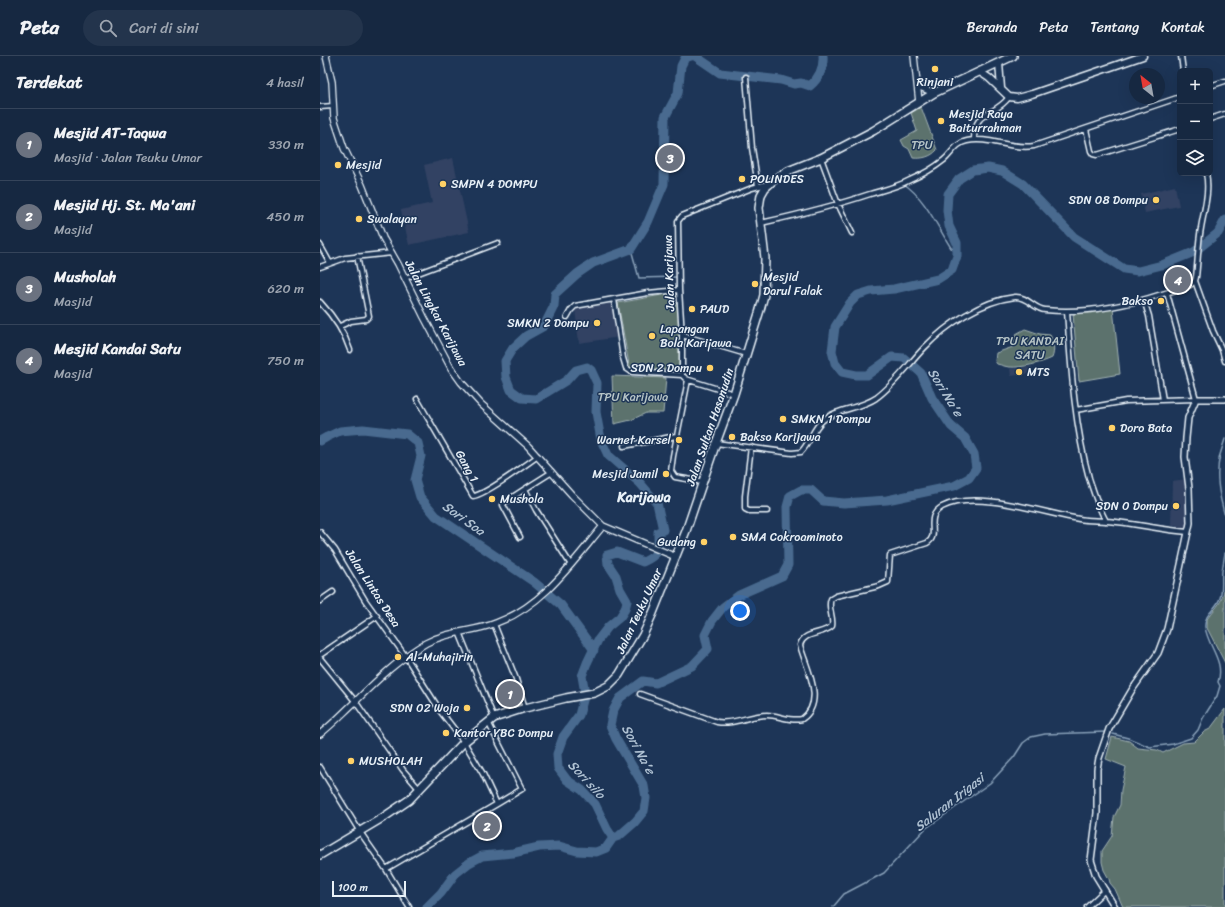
<!DOCTYPE html>
<html lang="id">
<head>
<meta charset="utf-8">
<style>
  :root { --surface:#162841; --page:#23344c; --text:#f1f3f6; --muted:#9ea6b1; --line:#35445a; --accent:#ffd166 }
  body { margin:0; font-family:Sriracha,sans-serif; background:var(--page); color:var(--text) }
  .controls { position:absolute; right:12px; top:12px; display:grid; overflow:hidden; border-radius:6px; box-shadow:0 4px 16px #0002 }
  .controls button { width:36px; height:36px; display:grid; place-items:center; padding:0; border:0; border-bottom:1px solid var(--line); background:var(--surface); color:var(--text); font:20px sans-serif }
  .compass { position:absolute; left:809px; top:12px; width:36px; height:36px; border-radius:50%; background:var(--surface); box-shadow:0 4px 16px #0002; rotate:329deg }
  .scale { position:absolute; left:12px; bottom:10px; width:74px; box-sizing:border-box; padding-left:4px; border:2px solid #e8f1f8; border-top:0; font-size:11px; line-height:14px; white-space:nowrap; color:#e8f1f8; -webkit-text-stroke:3px #1d3557; paint-order:stroke }
  .you { position:absolute; left:420px; top:555px; width:14px; height:14px; margin:-10px; border:3px solid #fff; border-radius:50%; background:#1a73e8; box-shadow:0 0 0 6px #1a73e833 }
  .badge { display:grid; place-items:center; width:26px; height:26px; border-radius:50%; background:var(--accent); color:#fff; font-size:13px; font-weight:700 }
  .pin { position:absolute; translate:-50% -50%; border:2px solid #fff; box-shadow:0 1px 4px #0006 }
  .list { margin:0; padding:0; list-style:none }
  h2 { display:flex; justify-content:space-between; align-items:center; height:52px; margin:0; padding:0 16px; font-size:17px }
  h2 small { font-size:13px; font-weight:400; color:var(--muted) }
  .list li { display:grid; grid-template-columns:26px 1fr auto; gap:12px; align-items:center; box-sizing:border-box; height:72px; padding:0 16px; border-top:1px solid var(--line) }
  .list b { display:block; font-size:15px; white-space:nowrap }
  .list p { margin:0; font-size:13px; white-space:nowrap; color:var(--muted) }
  .list em { font-size:13px; font-style:normal; color:var(--muted) }
  .icon { flex:none; width:22px; height:22px; fill:none; stroke:currentColor; stroke-width:2; stroke-linecap:round; stroke-linejoin:round }
  .map { position:relative; flex:none; width:905px; height:851px; overflow:hidden }
  header { display:flex; align-items:center; gap:24px; box-sizing:border-box; height:56px; padding:0 20px; background:var(--surface); border-bottom:1px solid var(--line) }
  header strong { font-size:19px }
  nav { display:flex; gap:22px; margin-inline-start:auto; font-size:14px }
  .search { width:280px; height:36px; background:var(--page); display:flex; align-items:center; gap:10px; box-sizing:border-box; padding:0 14px; border-radius:22px; color:var(--muted); font-size:15px }
  main { display:flex }
  aside { flex:1; background:var(--surface) }
  .map>svg:first-child { display:block }
</style>
</head>
<body>
<header>
<strong>Peta</strong>
<div class="search"><svg class="icon" aria-label="search" viewBox="0 0 24 24"><circle cx="10" cy="10" r="6"/><path d="M15 15l6 6"/></svg>Cari di sini</div>
<nav><a>Beranda</a><a>Peta</a><a>Tentang</a><a>Kontak</a></nav>
</header>
<main>
<aside>
<h2>Terdekat<small>4 hasil</small></h2>
<ul class="list">
<li><span class="badge" style="background:#6b7280">1</span><div><b>Mesjid AT-Taqwa</b><p>Masjid · Jalan Teuku Umar</p></div><em>330 m</em></li>
<li><span class="badge" style="background:#6b7280">2</span><div><b>Mesjid Hj. St. Ma'ani</b><p>Masjid</p></div><em>450 m</em></li>
<li><span class="badge" style="background:#6b7280">3</span><div><b>Musholah</b><p>Masjid</p></div><em>620 m</em></li>
<li><span class="badge" style="background:#6b7280">4</span><div><b>Mesjid Kandai Satu</b><p>Masjid</p></div><em>750 m</em></li>
</ul>
</aside>
<div class="map">
<svg width="905" height="851" viewBox="0 0 905 851">
  <rect width="100%" height="100%" fill="#1d3557"/>
  <filter id="ink" filterUnits="userSpaceOnUse"><feTurbulence type="fractalNoise" baseFrequency=".025" numOctaves="2"/><feDisplacementMap in="SourceGraphic" scale="8" xChannelSelector="R" yChannelSelector="G"/><feConvolveMatrix kernelMatrix="1 2 1 2 8 2 1 2 1" color-interpolation-filters="sRGB"/></filter>
  <g filter="url(#ink)">
    <path fill="#324263" d="M133,102L149,176L89,189L81,154L112,147L104,109Z
      M855,130L859,150L825,157L821,138Z
      M295,247L300,281L259,287L255,253Z
      M712,311L713,317L691,320L690,313Z
      M867,423V473L851,469L852,425Z"/>
    <path fill="#5c726d" stroke="#a2b2b2" d="M601,51L617,94C611,101 602,103 593,102L589,93L584,90L581,84L597,75L591,57Z
      M358,236L363,313L310,314L298,247Z
      M793,252L800,318L759,325L753,258Z
      M705,273L720,278L730,279C734,285 735,295 732,302C722,307 701,312 690,311C686,311 682,309 677,308L675,305L676,297L693,291L696,278Z
      M292,320L346,322L343,357H326L311,364L294,368Z
      M905,527V607L887,572V563C898,548 903,548 905,527Z
      M905,653V851H803L795,833L790,827L789,823L784,814L782,806V795L792,780L794,761L800,749L801,734L806,711L786,703L792,681L809,685L818,692L837,694L843,697L863,687L874,686L884,676L890,673Z"/>
    <g fill="none" stroke-linecap="round" stroke-linejoin="round">
      <path stroke="#89a1b9" stroke-width="1.5" d="M584,128C605,142 617,170 631,192L637,194
        M311,193L319,222L357,221
        M905,383L899,402L900,399C895,420 899,439 905,460
        M793,678L808,682L830,691L853,688L871,682L878,674L883,662L897,640L900,630L898,626C905,605 888,591 885,571C884,557 896,554 900,542C903,534 901,524 902,515C903,509 904,503 905,497
        M513,851L524,838L564,817L605,773L670,727L694,701L703,687L711,681L725,678L786,676"/>
      <path stroke="#496b8f" stroke-width="9" d="M375,0L400,17L461,24L474,28L481,27L490,30C499,22 504,13 503,0
        M0,385L7,381L20,375L43,373L87,378L98,387L101,400L95,424L100,441L116,460L214,526L241,549L274,594
        M293,782L299,780L315,766L324,755L326,742L324,730L296,683L290,669L293,655L300,642L323,625L336,627L372,610L388,593L385,579L392,565L403,551L419,539L462,520L468,509L467,451L470,440L481,434H491L503,445L524,447L567,444L634,430L649,422L656,412L654,398L645,382L631,370L612,342L601,317L584,302L572,301L547,319H536L522,316L515,307L512,295L515,271L530,247L538,239L551,235L574,233L618,223L632,214L637,200V187L629,170L627,154L628,138L639,123L653,114L668,112L682,115L703,128L754,181L804,213L818,215L842,209L874,196L898,177L905,164
        M107,851L121,837L135,818L149,807L162,800L193,797L219,791L239,790L257,795L276,796L286,792L293,782L287,773L275,748L262,734L247,724L238,712L237,698L243,681L259,659L265,637L262,620L267,607L278,584L288,571L300,561L305,553L307,545L300,533L296,520L288,508L287,499L297,496L323,506C341,498 338,494 338,476L343,474L337,447L320,427L288,399L281,384L276,356L277,327L271,314L267,311L256,314L247,324L216,343L202,342L191,334L186,321L185,305L193,292L206,280L224,270L234,250L235,238L257,218L273,207L311,193L328,166L344,128L345,61L358,37L361,10L365,2L371,0"/>
      <g stroke="#e8f1f8" stroke-width="7">
        <path id="minor" d="M861,0L863,15
          M426,21L432,92L438,130
          M890,30L905,25
          M0,51L13,50
          M890,63L905,58
          M766,73L771,95L773,98L777,99L860,73
          M654,84C654,52 674,62 689,41
          M501,102L518,148L532,177
          M441,167C477,159 514,150 550,138C563,134 577,131 590,124C602,119 614,112 624,104C632,97 636,87 647,85C668,80 692,94 714,90L860,41
          M0,189L10,207
          M0,211L25,202L72,197
          M85,222L178,187
          M875,225L893,275L902,294L905,305
          M359,234L328,237L294,243L303,302L306,312L312,316L362,319
          M824,244L829,260L843,344
          M0,246C14,261 24,275 30,294
          M747,255C751,311 754,367 769,422C774,437 778,451 786,465
          M247,261L251,254L255,250L294,243
          M20,270L31,265L46,263L49,260L37,200
          M362,279L426,298
          M368,324L353,400L351,415L355,421L383,426
          M414,338L366,323L362,319V279L359,234L358,165L362,160L432,132L447,128
          M97,343L153,440C163,440 207,408 218,400
          M756,354L806,345L876,343L847,237
          M396,387L472,397L481,396C490,387 493,372 503,364C518,352 540,353 556,342C575,328 588,309 604,292C627,268 661,245 695,241C707,240 714,253 725,254C764,258 805,250 842,238C851,235 861,233 870,229L875,225L876,221C878,205 878,188 881,172C884,153 890,136 886,117
          M304,390L356,380
          M431,391L425,440V453L429,455H447
          M232,416L205,433L216,454L251,509
          M0,476L15,494L45,544L86,601L121,656L144,686L163,718L177,748L66,813L40,776L0,711
          M200,481L183,449L185,446L205,433
          M0,545L13,536
          M174,568L196,623L205,652
          M139,576L174,662
          M0,599L57,560
          M0,602L35,645L83,714L100,734
          M320,638L397,666C414,669 430,659 447,659C458,659 471,666 482,663C507,645 485,610 480,589C484,575 503,579 512,570C514,561 507,551 511,543L516,540L559,530L568,526L570,499L607,487C621,479 603,462 622,451C655,433 723,457 759,463C769,465 778,464 787,465C814,467 841,474 868,476
          M168,666L202,733L177,748
          M66,813L89,851
          M767,851L785,834"/>
      </g>
      <g stroke="#e8f1f8" stroke-width="8">
        <path id="tertiary" d="M795,851L776,820L771,804L777,757V713L779,702L789,673L812,634L838,597L847,573L870,467L869,432L865,401L866,382L868,362L876,343H905"/>
      </g>
      <g stroke="#e8f1f8" stroke-width="8">
        <path id="secondary" d="M6,0L12,26L14,62L24,92L42,129L63,182L78,208L104,261L131,312L141,326L161,348L208,390L252,439L283,470L356,501
          M594,0L599,46
          M598,30L614,37
          M0,678C13,668 24,656 36,645C57,624 80,602 106,587C128,575 154,576 176,567C223,550 252,507 283,470"/>
      </g>
      <g stroke="#e8f1f8" stroke-width="9">
        <path id="primary" d="M679,7L681,32
          M660,16L669,22L689,41L697,42L712,38L823,0"/>
      </g>
      <g stroke="#e8f1f8" stroke-width="10">
        <path id="trunk" d="M0,799L64,761L89,744L144,686L174,662L205,652L246,642L274,637L288,630L299,619L323,579L333,557L366,475L396,387L414,338L440,254L444,239L445,202L439,152L441,139L445,132L456,122L468,115L501,102L553,75L614,37L693,0"/>
      </g>
      <use href="#minor" stroke="#1d3557" stroke-width="4"/>
      <use href="#tertiary" stroke="#1d3557" stroke-width="5"/>
      <use href="#secondary" stroke="#1d3557" stroke-width="5.5"/>
      <use href="#primary" stroke="#1d3557" stroke-width="6"/>
      <use href="#trunk" stroke="#1d3557" stroke-width="7"/>
    </g>
  </g>
  <g fill="#ffd166" stroke="#1d3557" stroke-width="1.5">
    <circle cx="615" cy="13" r="4"/>
    <circle cx="621" cy="65" r="4"/>
    <circle cx="18" cy="109" r="4"/>
    <circle cx="422" cy="123" r="4"/>
    <circle cx="123" cy="128" r="4"/>
    <circle cx="836" cy="144" r="4"/>
    <circle cx="39" cy="163" r="4"/>
    <circle cx="435" cy="228" r="4"/>
    <circle cx="841" cy="245" r="4"/>
    <circle cx="372" cy="253" r="4"/>
    <circle cx="277" cy="267" r="4"/>
    <circle cx="332" cy="280" r="4"/>
    <circle cx="390" cy="312" r="4"/>
    <circle cx="699" cy="316" r="4"/>
    <circle cx="463" cy="363" r="4"/>
    <circle cx="792" cy="372" r="4"/>
    <circle cx="412" cy="381" r="4"/>
    <circle cx="359" cy="384" r="4"/>
    <circle cx="346" cy="418" r="4"/>
    <circle cx="172" cy="443" r="4"/>
    <circle cx="856" cy="450" r="4"/>
    <circle cx="413" cy="481" r="4"/>
    <circle cx="384" cy="486" r="4"/>
    <circle cx="78" cy="601" r="4"/>
    <circle cx="147" cy="652" r="4"/>
    <circle cx="126" cy="677" r="4"/>
    <circle cx="31" cy="705" r="4"/>
  </g>
  <g text-anchor="middle" stroke-width="3" stroke-linejoin="round" paint-order="stroke">
    <g font-size="12" fill="#e8f1f8" stroke="#1d3557" text-anchor="start">
      <text x="615" y="30" text-anchor="middle">Rinjani</text>
      <text x="629" y="62">Mesjid Raya<tspan x="629" dy="14">Baiturrahman</tspan></text>
      <text x="26" y="113">Mesjid</text>
      <text x="430" y="127">POLINDES</text>
      <text x="131" y="132">SMPN 4 DOMPU</text>
      <text x="828" y="148" text-anchor="end">SDN 08 Dompu</text>
      <text x="47" y="167">Swalayan</text>
      <text x="443" y="225">Mesjid<tspan x="443" dy="14">Darul Falak</tspan></text>
      <text x="833" y="249" text-anchor="end">Bakso</text>
      <text x="380" y="257">PAUD</text>
      <text x="269" y="271" text-anchor="end">SMKN 2 Dompu</text>
      <text x="340" y="277">Lapangan<tspan x="340" dy="14">Bola Karijawa</tspan></text>
      <text x="382" y="316" text-anchor="end">SDN 2 Dompu</text>
      <text x="707" y="320">MTS</text>
      <text x="471" y="367">SMKN 1 Dompu</text>
      <text x="800" y="376">Doro Bata</text>
      <text x="420" y="385">Bakso Karijawa</text>
      <text x="351" y="388" text-anchor="end">Warnet Karsel</text>
      <text x="338" y="422" text-anchor="end">Mesjid Jamil</text>
      <text x="180" y="447">Mushola</text>
      <text x="848" y="454" text-anchor="end">SDN 0 Dompu</text>
      <text x="421" y="485">SMA Cokroaminoto</text>
      <text x="376" y="490" text-anchor="end">Gudang</text>
      <text x="86" y="605">Al-Muhajirin</text>
      <text x="139" y="656" text-anchor="end">SDN 02 Woja</text>
      <text x="134" y="681">Kantor YBC Dompu</text>
      <text x="39" y="709">MUSHOLAH</text>
    </g>
    <g font-size="12" fill="#b7c5c7" stroke="#1d3557">
      <text x="602" y="93">TPU</text>
      <text x="710" y="289">TPU KANDAI<tspan x="710" dy="14">SATU</tspan></text>
      <text x="313" y="345">TPU Karijawa</text>
    </g>
    <g font-size="12" fill="#e8f1f8" stroke="#1d3557">
      <text transform="translate(349 217) rotate(-92)" y="4">Jalan Karijawa</text>
      <text transform="translate(116 257) rotate(62)" y="4">Jalan Lingkar Karijawa</text>
      <text transform="translate(390 371) rotate(-71)" y="4">Jalan Sultan Hasanudin</text>
      <text transform="translate(147 410) rotate(61)" y="4">Gang 1</text>
      <text transform="translate(53 532) rotate(57)" y="4">Jalan Lintas Desa</text>
      <text transform="translate(319 555) rotate(-65)" y="4">Jalan Teuku Umar</text>
    </g>
    <g font-size="13" font-style="italic" fill="#b0c2d3" stroke="#1d3557">
      <text transform="translate(626 336) rotate(58)" y="5">Sori Na'e</text>
      <text transform="translate(144 462) rotate(36)" y="5">Sori Soa</text>
      <text transform="translate(319 693) rotate(61)" y="5">Sori Na'e</text>
      <text transform="translate(267 723) rotate(47)" y="5">Sori silo</text>
      <text transform="translate(629 746) rotate(-38)" y="5">Saluran Irigasi</text>
    </g>
    <g font-size="14" font-weight="bold" fill="#e8f1f8" stroke="#1d3557">
      <text x="324" y="446">Karijawa</text>
    </g>
  </g>
</svg>
<div class="controls">
<button>+</button>
<button>−</button>
<button><svg class="icon" aria-label="layers" viewBox="0 0 24 24"><path d="M12 4l9 5-9 5-9-5zM3 14l9 5 9-5"/></svg></button>
</div>
<svg class="compass" viewBox="-18 -18 36 36"><path d="M0-13l5 13h-10z" fill="#e53935"/><path d="M0 13l5-13h-10z" fill="#9ea6b1"/></svg>
<div class="scale">100 m</div>
<div class="you"></div>
<div class="pin badge" style="left:190px;top:638px;background:#6b7280">1</div>
<div class="pin badge" style="left:167px;top:770px;background:#6b7280">2</div>
<div class="pin badge" style="left:350px;top:102px;background:#6b7280">3</div>
<div class="pin badge" style="left:858px;top:224px;background:#6b7280">4</div>
</div>
</main>
</body>
</html>
